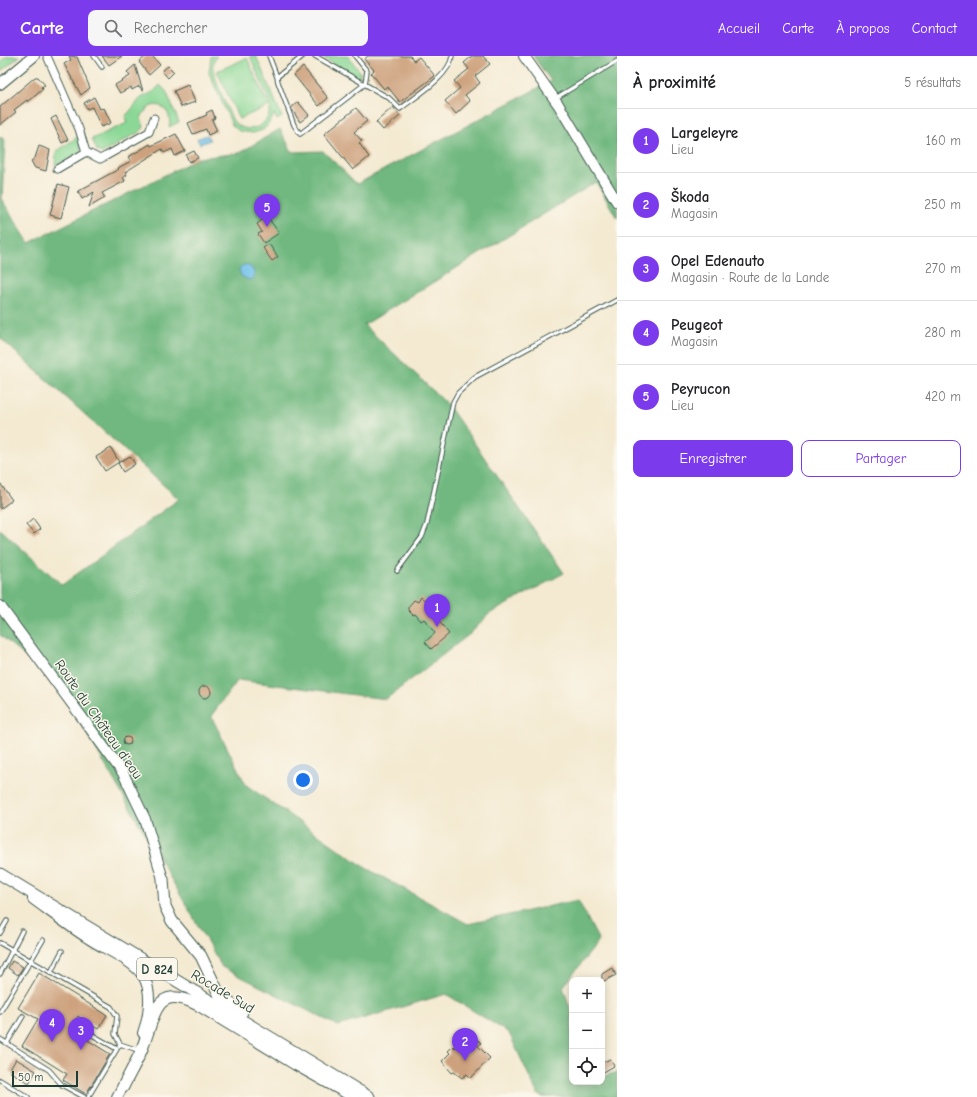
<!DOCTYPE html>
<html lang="fr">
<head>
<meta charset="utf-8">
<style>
  :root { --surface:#fff; --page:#f6f6f6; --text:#202124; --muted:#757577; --line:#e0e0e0; --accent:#7c3aed }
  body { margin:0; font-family:"Comic Neue",sans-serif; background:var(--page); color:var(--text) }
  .controls { position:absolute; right:12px; bottom:12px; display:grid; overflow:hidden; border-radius:8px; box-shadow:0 2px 10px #0003 }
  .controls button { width:36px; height:36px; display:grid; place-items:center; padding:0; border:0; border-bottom:1px solid var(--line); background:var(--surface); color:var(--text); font:20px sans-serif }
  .scale { position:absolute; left:12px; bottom:10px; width:66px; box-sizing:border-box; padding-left:4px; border:2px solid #1f3d34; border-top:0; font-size:11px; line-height:14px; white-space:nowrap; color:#1f3d34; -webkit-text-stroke:3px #fbf7ec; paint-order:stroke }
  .you { position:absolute; left:303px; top:724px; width:14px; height:14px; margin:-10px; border:3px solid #fff; border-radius:50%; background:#1a73e8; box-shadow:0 0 0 6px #1a73e833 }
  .badge { display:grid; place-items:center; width:26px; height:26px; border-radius:50%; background:var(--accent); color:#fff; font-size:13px; font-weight:700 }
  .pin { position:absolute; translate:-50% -33px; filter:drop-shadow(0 1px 2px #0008) }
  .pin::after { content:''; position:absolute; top:21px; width:14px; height:12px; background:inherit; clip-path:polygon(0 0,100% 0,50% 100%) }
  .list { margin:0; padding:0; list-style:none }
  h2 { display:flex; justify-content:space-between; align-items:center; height:52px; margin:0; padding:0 16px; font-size:17px }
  h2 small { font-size:13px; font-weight:400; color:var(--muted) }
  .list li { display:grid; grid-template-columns:26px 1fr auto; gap:12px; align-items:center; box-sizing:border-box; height:64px; padding:0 16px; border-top:1px solid var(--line) }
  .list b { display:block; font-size:15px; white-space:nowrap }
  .list p { margin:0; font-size:13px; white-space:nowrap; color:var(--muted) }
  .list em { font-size:13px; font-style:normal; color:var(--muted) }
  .actions { display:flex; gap:8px; padding:12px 16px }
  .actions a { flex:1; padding:9px 0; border:1px solid var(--accent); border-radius:8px; text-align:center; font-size:14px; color:var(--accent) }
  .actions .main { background:var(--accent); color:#fff }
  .icon { flex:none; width:22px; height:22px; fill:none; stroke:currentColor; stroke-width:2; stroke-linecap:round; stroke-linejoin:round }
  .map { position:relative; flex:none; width:617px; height:1041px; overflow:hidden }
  header { display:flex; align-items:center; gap:24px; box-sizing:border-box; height:56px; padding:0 20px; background:var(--accent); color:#fff }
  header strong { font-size:19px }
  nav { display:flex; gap:22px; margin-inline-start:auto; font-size:14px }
  .search { width:280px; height:36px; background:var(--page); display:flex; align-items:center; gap:10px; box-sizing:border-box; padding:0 14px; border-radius:8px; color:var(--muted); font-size:15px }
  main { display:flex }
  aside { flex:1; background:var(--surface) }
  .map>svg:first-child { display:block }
</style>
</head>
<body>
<header>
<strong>Carte</strong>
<div class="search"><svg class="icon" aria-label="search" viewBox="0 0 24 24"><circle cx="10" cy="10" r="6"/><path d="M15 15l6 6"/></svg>Rechercher</div>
<nav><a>Accueil</a><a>Carte</a><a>À propos</a><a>Contact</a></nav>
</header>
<main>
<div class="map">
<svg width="617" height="1041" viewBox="0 0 617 1041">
  <rect width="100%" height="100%" fill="#fbf7ec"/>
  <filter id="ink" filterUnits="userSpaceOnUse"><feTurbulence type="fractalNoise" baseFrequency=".025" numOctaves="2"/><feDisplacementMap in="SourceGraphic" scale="8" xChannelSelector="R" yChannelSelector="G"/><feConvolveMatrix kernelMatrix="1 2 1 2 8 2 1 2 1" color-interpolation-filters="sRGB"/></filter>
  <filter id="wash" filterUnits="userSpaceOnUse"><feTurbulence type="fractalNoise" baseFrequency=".012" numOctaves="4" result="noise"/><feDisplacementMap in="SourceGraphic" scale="16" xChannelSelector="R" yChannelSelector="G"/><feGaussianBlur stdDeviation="0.9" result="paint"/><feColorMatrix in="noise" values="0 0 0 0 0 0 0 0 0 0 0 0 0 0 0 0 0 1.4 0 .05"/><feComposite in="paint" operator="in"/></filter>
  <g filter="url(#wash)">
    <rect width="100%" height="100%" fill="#f4ead2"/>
    <path fill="#8bd896" stroke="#558a65" d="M7,0H20L0,16V6Z
      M211,0H217C214,4 212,9 213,14C213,19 231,62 234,66C250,82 274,67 270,46L250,0H256L282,61L277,64L274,58L271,65L263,74L253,77L239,75L232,69L209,17Z
      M321,0H348L360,16V20L356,22Z
      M247,2L269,50L239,63L217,15Z
      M160,29L166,35L179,66L169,71C174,52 152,38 141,62L144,71L141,75L102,97L97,95L92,83L127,67L125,61L141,42L153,36Z
      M79,80L81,93L78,98L55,110L56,96Z"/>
    <path fill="#70b87f" stroke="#487a5a" d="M533,0H617V162L596,126L364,269L448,349L564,517L489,558L471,577L386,643L238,624L211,660L246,729L366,812L468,868L578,844L599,885L563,931L572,958V1026H602V1021L617,1016V1041H544L538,1039L509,977L446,938L338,970L222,911L59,629L0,579V473L62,529L179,443L0,282V81L5,84L2,144L29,187L199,102L239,97L280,73L292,96L323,95L357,128L551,25Z"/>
    <path fill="#70c1ec" stroke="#487f90" d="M207,79L210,84L200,88L197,83Z
      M243,209H247C253,212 256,217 253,223L249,224L241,220L239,213Z"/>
    <g id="blocks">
      <path fill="#cda17d" d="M69,0L77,1L90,32L81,39L64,8L71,4Z
        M102,0H122L109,9Z
        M146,0H152L160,9L149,19L139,6Z
        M368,0H410L414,5L419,1L435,20L400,46L387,30L384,33L371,17L374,14L364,3Z
        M472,0H483L490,8L475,20L480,27L465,39L470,45L456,58L445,45L460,32L454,25L469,13L464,7Z
        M135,9L143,35L139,30L132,34L131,31L120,37L115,29L130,20L127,16Z
        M168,10L174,16L168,22L162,15Z
        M303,11L328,42L319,50L294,19Z
        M35,21H38L45,29L41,31L43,33L28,46L27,44L14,54L16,56L0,69V51Z
        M188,29L195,46L181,51L174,35Z
        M94,41L100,53L104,52L111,67L101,71L92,51L87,53L84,47Z
        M298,46L309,59L300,66L291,52Z
        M393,51L400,60L383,74L376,66Z
        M356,52L367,65L354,76L362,85L359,87L369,101L353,114L324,78Z
        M212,54L215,62L212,64L217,75L208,79L206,73L193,78L188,67L207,59L206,57Z
        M56,60L68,84L62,87L51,63Z
        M176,78L185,95L175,100L172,93L164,97L162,93L125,116L127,119L123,121L125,125L102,137L105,142L89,151L94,136L82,143L78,135L119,113L118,112L131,105L128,101L142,93L150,88L151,90Z
        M39,90L50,94L46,115L35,112L31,105L35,102Z
        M194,95L198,102L189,106L186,99Z
        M58,128L69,131L61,162L50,159Z
        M267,160L279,177L264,187L258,178L262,176L257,168Z
        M269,188L278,201L272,205L263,192Z
        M111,392L119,406L105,415L96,401Z
        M130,400L135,408L123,416L118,407Z
        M0,427L12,444L0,453Z
        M33,463L40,473L34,478L26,469Z
        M421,541L434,552L432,556L449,578L431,593L425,586L435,577L424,563L421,565L415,558L413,559L408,554V551L414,544L418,546Z
        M199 636a6 6 0 1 1 12 0a6 6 0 1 1-12 0Z
        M123 685a4 4 0 1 1 8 0a4 4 0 1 1-8 0Z
        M12,905L23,911L18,919L8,912Z
        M612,912L616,919L602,926V918Z
        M39,917L107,959L98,973L78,960L70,973L110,998L86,1038L63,1024L67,1018L22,990L38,963L18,952Z
        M476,982L481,987L478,990L490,1002L471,1022L467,1018L462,1022L454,1016L452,1017L442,1005L450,997L448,995L453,990L455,992L457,990L462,995Z
        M16,1003L36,1015L29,1027L9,1015Z
        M610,1003L614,1010L602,1017V1007Z"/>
    </g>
  </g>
  <g filter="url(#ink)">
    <use href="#blocks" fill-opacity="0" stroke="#3f574c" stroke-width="1"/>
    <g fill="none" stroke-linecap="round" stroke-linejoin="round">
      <g stroke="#3f574c" stroke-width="5.5">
        <path id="lane" d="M94,0L102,11
          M269,0L277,21L303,0
          M315,0L389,42L400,53C415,41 450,20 452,0
          M277,21L278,26L294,69L300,78L365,28L367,15L355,0
          M559,40L617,5
          M397,515L422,481L427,468L453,346L458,337L475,321L617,244
          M0,877L7,865
          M0,887L111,951L117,960L115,978L120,988
          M51,916L62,895
          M0,918L22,875
          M0,956L43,884
          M75,969L117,993L88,1041
          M0,983L49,1014L62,1029L84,1041
          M7,987L23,960
          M119,990L120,988L138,994
          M0,1024L28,1041"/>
      </g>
      <g stroke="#3f574c" stroke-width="9">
        <path id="street" d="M47,0L79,73L86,96L100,103L106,100L149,76L154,62
          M57,113L86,96"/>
      </g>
      <g stroke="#3f574c" stroke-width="12">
        <path id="secondary" d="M524,0L558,48L617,146
          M0,28L34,0
          M0,550L123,717L145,763L163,823
          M33,843C51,856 69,870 88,882C104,893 133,904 143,920C153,935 149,961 143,977
          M117,1041L126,1024"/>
      </g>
      <g stroke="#3f574c" stroke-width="13">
        <path id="primary" d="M0,818L369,1041
          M163,823L165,850L172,865L201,900L220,940L242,956
          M123,1031C129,1018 138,1004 143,990C156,957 155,926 200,950L295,1008L354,1041"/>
      </g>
      <use href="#lane" stroke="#fff" stroke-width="3.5"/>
      <use href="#street" stroke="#fff" stroke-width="7"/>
      <use href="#secondary" stroke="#fff" stroke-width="10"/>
      <use href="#primary" stroke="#fff" stroke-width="11"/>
    </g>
  </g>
  <g text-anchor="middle" stroke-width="3" stroke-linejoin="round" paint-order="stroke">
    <rect fill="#fbf7ec" stroke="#61756b" stroke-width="1" x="137" y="902" width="40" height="22" rx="3"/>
    <g font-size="13" font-weight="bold" fill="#1f3d34">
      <text x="157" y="918">D 824</text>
    </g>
    <g font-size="14" fill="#1f3d34" stroke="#fbf7ec">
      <text transform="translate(99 663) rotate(55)" y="5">Route du Château d'eau</text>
      <text transform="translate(223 935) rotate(31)" y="5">Rocade Sud</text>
    </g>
  </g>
</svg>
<div class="controls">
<button>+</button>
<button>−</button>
<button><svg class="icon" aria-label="locate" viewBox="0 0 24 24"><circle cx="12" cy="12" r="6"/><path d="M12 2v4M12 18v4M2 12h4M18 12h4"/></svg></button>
</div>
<div class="scale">50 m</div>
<div class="you"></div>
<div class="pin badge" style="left:437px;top:571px">1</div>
<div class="pin badge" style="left:465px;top:1005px">2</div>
<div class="pin badge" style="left:81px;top:994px">3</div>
<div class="pin badge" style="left:52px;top:986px">4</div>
<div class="pin badge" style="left:267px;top:171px">5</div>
</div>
<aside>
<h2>À proximité<small>5 résultats</small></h2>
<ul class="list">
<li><span class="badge">1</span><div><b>Largeleyre</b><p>Lieu</p></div><em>160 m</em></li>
<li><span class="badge">2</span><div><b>Škoda</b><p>Magasin</p></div><em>250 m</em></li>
<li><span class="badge">3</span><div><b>Opel Edenauto</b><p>Magasin · Route de la Lande</p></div><em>270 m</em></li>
<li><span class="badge">4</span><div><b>Peugeot</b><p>Magasin</p></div><em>280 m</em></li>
<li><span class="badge">5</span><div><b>Peyrucon</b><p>Lieu</p></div><em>420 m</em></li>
</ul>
<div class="actions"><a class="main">Enregistrer</a><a>Partager</a></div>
</aside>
</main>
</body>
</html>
